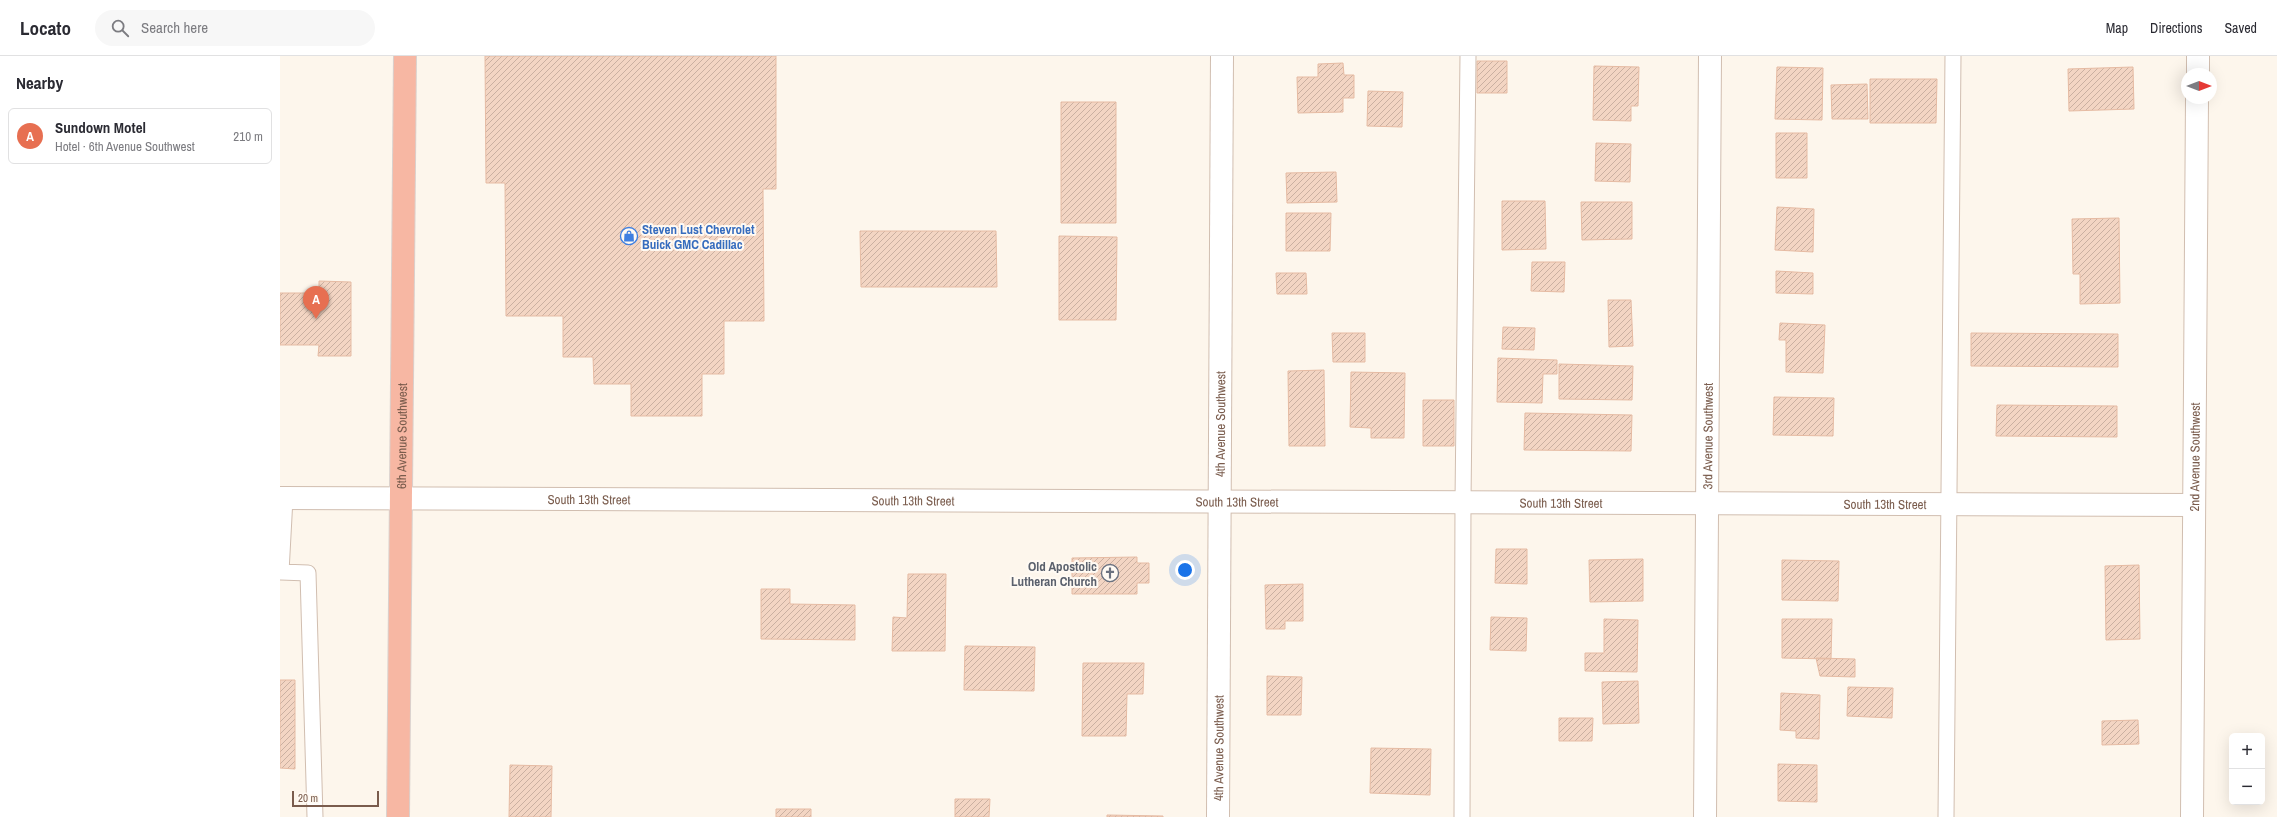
<!DOCTYPE html>
<html lang="en">
<head>
<meta charset="utf-8">
<style>
  :root { --surface:#fff; --page:#f7f7f7; --text:#2b2b33; --muted:#7c7c81; --line:#e1e1e2; --accent:#e76f51 }
  body { margin:0; font-family:"Archivo Narrow",sans-serif; background:var(--page); color:var(--text) }
  .controls { position:absolute; right:12px; bottom:12px; display:grid; overflow:hidden; border-radius:6px; box-shadow:0 4px 16px #0002 }
  .controls button { width:36px; height:36px; display:grid; place-items:center; padding:0; border:0; border-bottom:1px solid var(--line); background:var(--surface); color:var(--text); font:20px sans-serif }
  .compass { position:absolute; left:1901px; top:12px; width:36px; height:36px; border-radius:50%; background:var(--surface); box-shadow:0 4px 16px #0002; rotate:90deg }
  .scale { position:absolute; left:12px; bottom:10px; width:87px; box-sizing:border-box; padding-left:4px; border:2px solid #7a5c4d; border-top:0; font-size:11px; line-height:14px; white-space:nowrap; color:#7a5c4d; -webkit-text-stroke:3px #fffaf3; paint-order:stroke }
  .you { position:absolute; left:905px; top:514px; width:14px; height:14px; margin:-10px; border:3px solid #fff; border-radius:50%; background:#1a73e8; box-shadow:0 0 0 6px #1a73e833 }
  .badge { display:grid; place-items:center; width:26px; height:26px; border-radius:50%; background:var(--accent); color:#fff; font-size:13px; font-weight:700 }
  .pin { position:absolute; translate:-50% -33px; filter:drop-shadow(0 1px 2px #0008) }
  .pin::after { content:''; position:absolute; top:21px; width:14px; height:12px; background:inherit; clip-path:polygon(0 0,100% 0,50% 100%) }
  .list { margin:0; padding:0; list-style:none }
  h2 { display:flex; justify-content:space-between; align-items:center; height:52px; margin:0; padding:0 16px; font-size:17px }
  h2 small { font-size:13px; font-weight:400; color:var(--muted) }
  .list li { display:grid; grid-template-columns:26px 1fr auto; gap:12px; align-items:center; box-sizing:border-box; height:56px; margin:0 8px 8px; padding:0 8px; border:1px solid var(--line); border-radius:6px }
  .list b { display:block; font-size:15px; white-space:nowrap }
  .list p { margin:0; font-size:13px; white-space:nowrap; color:var(--muted) }
  .list em { font-size:13px; font-style:normal; color:var(--muted) }
  .icon { flex:none; width:22px; height:22px; fill:none; stroke:currentColor; stroke-width:2; stroke-linecap:round; stroke-linejoin:round }
  .map { position:relative; flex:none; width:1997px; height:761px; overflow:hidden }
  header { display:flex; align-items:center; gap:24px; box-sizing:border-box; height:56px; padding:0 20px; background:var(--surface); border-bottom:1px solid var(--line) }
  header strong { font-size:19px }
  nav { display:flex; gap:22px; margin-inline-start:auto; font-size:14px }
  .search { width:280px; height:36px; background:var(--page); display:flex; align-items:center; gap:10px; box-sizing:border-box; padding:0 14px; border-radius:22px; color:var(--muted); font-size:15px }
  main { display:flex }
  aside { flex:1; background:var(--surface) }
  .map>svg:first-child { display:block }
</style>
</head>
<body>
<header>
<strong>Locato</strong>
<div class="search"><svg class="icon" aria-label="search" viewBox="0 0 24 24"><circle cx="10" cy="10" r="6"/><path d="M15 15l6 6"/></svg>Search here</div>
<nav><a>Map</a><a>Directions</a><a>Saved</a></nav>
</header>
<main>
<aside>
<h2>Nearby<small></small></h2>
<ul class="list">
<li><span class="badge">A</span><div><b>Sundown Motel</b><p>Hotel · 6th Avenue Southwest</p></div><em>210 m</em></li>
</ul>
</aside>
<div class="map">
<svg width="1997" height="761" viewBox="0 0 1997 761">
  <defs>
    <pattern id="building-hatch" width="6" height="6" patternUnits="userSpaceOnUse"><rect width="6" height="6" fill="#f3d5c3"/><path d="M-1 1l2-2M0 6l6-6M5 7l2-2" fill="none" stroke="#cab0a1"/></pattern>
  </defs>
  <rect width="100%" height="100%" fill="#fdf6ec"/>
  <path fill="url(#building-hatch)" stroke="#e6bba3" d="M205,0H496V133H483L484,265H444V318H422V360H351V328H314L313,301H283V260H226L225,127H206Z
    M1197,5H1227V37H1197Z
    M1063,7L1064,19H1074V42H1063V56L1018,57L1017,21H1038V8Z
    M1314,10L1359,11L1358,50H1351V65L1313,64Z
    M1497,11L1543,12L1542,64L1495,63Z
    M1853,11L1854,53L1789,55L1788,13Z
    M1590,23H1657L1656,67H1590Z
    M1587,28L1588,63H1552L1551,29Z
    M1088,35L1123,36L1122,71L1087,70Z
    M781,46H836V167H781Z
    M1496,77H1527V122H1496Z
    M1316,87L1351,88L1350,126L1315,125Z
    M1056,116L1057,146L1007,147L1006,117Z
    M1222,145H1265L1266,193L1222,194Z
    M1301,146H1352V183L1302,184Z
    M1497,151L1534,153L1533,196L1495,194Z
    M1006,157H1051L1050,195H1006Z
    M1839,162L1840,247L1800,248V218H1793L1792,163Z
    M580,175H716L717,231H581Z
    M779,180L837,181L836,264H779Z
    M1252,206H1285L1284,236L1251,235Z
    M1496,215L1533,217V238L1496,237Z
    M996,217H1026L1027,238H997Z
    M39,225L71,226V300H38L39,289H0V237H39Z
    M1328,244H1351L1353,290L1329,291Z
    M1500,267L1545,269L1543,317L1506,316V284H1499Z
    M1223,271L1255,272L1254,294L1222,293Z
    M1052,277H1085V306H1053Z
    M1691,277L1838,278V311L1691,310Z
    M1218,302L1277,304V318H1263L1262,347L1217,346Z
    M1279,308L1353,310L1352,344L1279,343Z
    M1044,314L1045,390H1009L1008,315Z
    M1071,316L1125,317L1124,382H1091V372L1070,371Z
    M1494,341L1554,342L1553,380L1493,379Z
    M1143,344H1174V390H1143Z
    M1717,349L1837,350V381L1716,380Z
    M1245,357L1352,359L1351,395L1244,394Z
    M1216,493H1247V528L1215,527Z
    M857,501V507H869V527H857V538H792V502Z
    M1363,503V545L1310,546L1309,504Z
    M1502,504L1559,505L1558,545L1502,544Z
    M1859,509L1860,583L1826,584L1825,510Z
    M628,518H666L665,595H612L613,561L627,562Z
    M1023,528V565H1005V573H986L985,529Z
    M481,533H510V548L575,549V584L481,583Z
    M1211,561L1247,562L1246,595L1210,594Z
    M1324,563L1358,564L1357,616L1305,615V597H1324Z
    M1502,563H1552L1551,603L1502,602Z
    M685,590L755,591L754,635L684,634Z
    M1536,602L1575,603V621L1540,620Z
    M803,607H864L863,638H847L846,680H802Z
    M987,620L1022,621L1021,659H987Z
    M0,624H15V713L0,712Z
    M1358,625L1359,667L1323,668L1322,626Z
    M1568,631L1613,632L1612,662L1567,660Z
    M1501,637L1540,639L1539,683L1516,682V675L1500,674Z
    M1279,662H1313L1312,685H1279Z
    M1858,664L1859,688L1822,689V665Z
    M1091,692L1151,693L1150,739L1090,737Z
    M1498,708L1537,709V746L1498,745Z
    M230,709L272,710L271,761H229Z
    M675,743H710L709,761H675Z
    M496,753H531V761H496Z
    M827,759L883,760V761H827Z"/>
  <g fill="none" stroke-linecap="round" stroke-linejoin="round">
    <g stroke="#d1beb0" stroke-width="17">
      <path id="lane" d="M5,442L1,516L28,517L35,761
        M1182,761L1183,445L1188,0
        M1666,761L1673,0"/>
    </g>
    <g stroke="#d1beb0" stroke-width="24">
      <g id="street">
        <path d="M1918,18V0"/>
        <path id="s1" d="M0,442L1914,449"/>
        <path id="s2" d="M938,761L942,0"/>
        <path id="s3" d="M1425,761L1430,0"/>
        <path id="s4" d="M1912,761L1917,42"/>
      </g>
    </g>
    <g stroke="#dad1cd" stroke-width="24">
      <g id="highway">
        <path id="s5" d="M118,761L125,0"/>
      </g>
    </g>
    <use href="#lane" stroke="#fff" stroke-width="15"/>
    <use href="#street" stroke="#fff" stroke-width="22"/>
    <use href="#highway" stroke="#f7b7a3" stroke-width="22"/>
  </g>
  <defs>
    <g id="shop-ring" transform="scale(0.9)"><circle r="9.5" fill="#fffaf3" stroke="#3f7fe0" stroke-width="1.5"/><path d="M-5-2.5h2.3a2.7 3.5 0 0 1 5.4 0H5L5.5 6h-11ZM-1.5-2.5h3a1.5 2.3 0 0 0-3 0Z" fill="#3f7fe0"/></g>
    <g id="church-ring" transform="scale(0.9)"><circle r="9.5" fill="#fffaf3" stroke="#6b7280" stroke-width="1.5"/><path d="M-1.2-6h2.4v3.5h3.3v2.4h-3.3V6h-2.4V-.1h-3.3v-2.4h3.3Z" fill="#6b7280"/></g>
  </defs>
  <g fill-rule="evenodd">
    <use href="#shop-ring" x="349" y="180"/>
    <use href="#church-ring" x="830" y="517"/>
  </g>
  <g text-anchor="middle" stroke-width="4" stroke-linejoin="round" paint-order="stroke">
    <g font-size="13" font-weight="bold" fill="#366cbe" stroke="#fffaf3" text-anchor="start">
      <text x="362" y="178">Steven Lust Chevrolet<tspan x="362" dy="15">Buick GMC Cadillac</tspan></text>
    </g>
    <g font-size="13" fill="#7a5c4d" stroke="#fffaf3">
      <text dy="5" stroke="none"><textPath href="#s2" startOffset="393">4th Avenue Southwest</textPath></text>
      <text dy="5" stroke="none"><textPath href="#s3" startOffset="381">3rd Avenue Southwest</textPath></text>
      <text dy="5" stroke="none"><textPath href="#s5" startOffset="381">6th Avenue Southwest</textPath></text>
      <text dy="5" stroke="none"><textPath href="#s4" startOffset="360">2nd Avenue Southwest</textPath></text>
      <text dy="5" stroke="none"><textPath href="#s1" startOffset="309">South 13th Street</textPath></text>
      <text dy="5" stroke="none"><textPath href="#s1" startOffset="633">South 13th Street</textPath></text>
      <text dy="5" stroke="none"><textPath href="#s1" startOffset="957">South 13th Street</textPath></text>
      <text dy="5" stroke="none"><textPath href="#s1" startOffset="1281">South 13th Street</textPath></text>
      <text dy="5" stroke="none"><textPath href="#s1" startOffset="1605">South 13th Street</textPath></text>
      <text dy="5" stroke="none"><textPath href="#s2" startOffset="69">4th Avenue Southwest</textPath></text>
    </g>
    <g font-size="13" font-weight="bold" fill="#5b616d" stroke="#fffaf3" text-anchor="end">
      <text x="817" y="515">Old Apostolic<tspan x="817" dy="15">Lutheran Church</tspan></text>
    </g>
  </g>
</svg>
<div class="controls">
<button>+</button>
<button>−</button>
</div>
<svg class="compass" viewBox="-18 -18 36 36"><path d="M0-13l5 13h-10z" fill="#e53935"/><path d="M0 13l5-13h-10z" fill="#7c7c81"/></svg>
<div class="scale">20 m</div>
<div class="you"></div>
<div class="pin badge" style="left:36px;top:263px">A</div>
</div>
</main>
</body>
</html>
